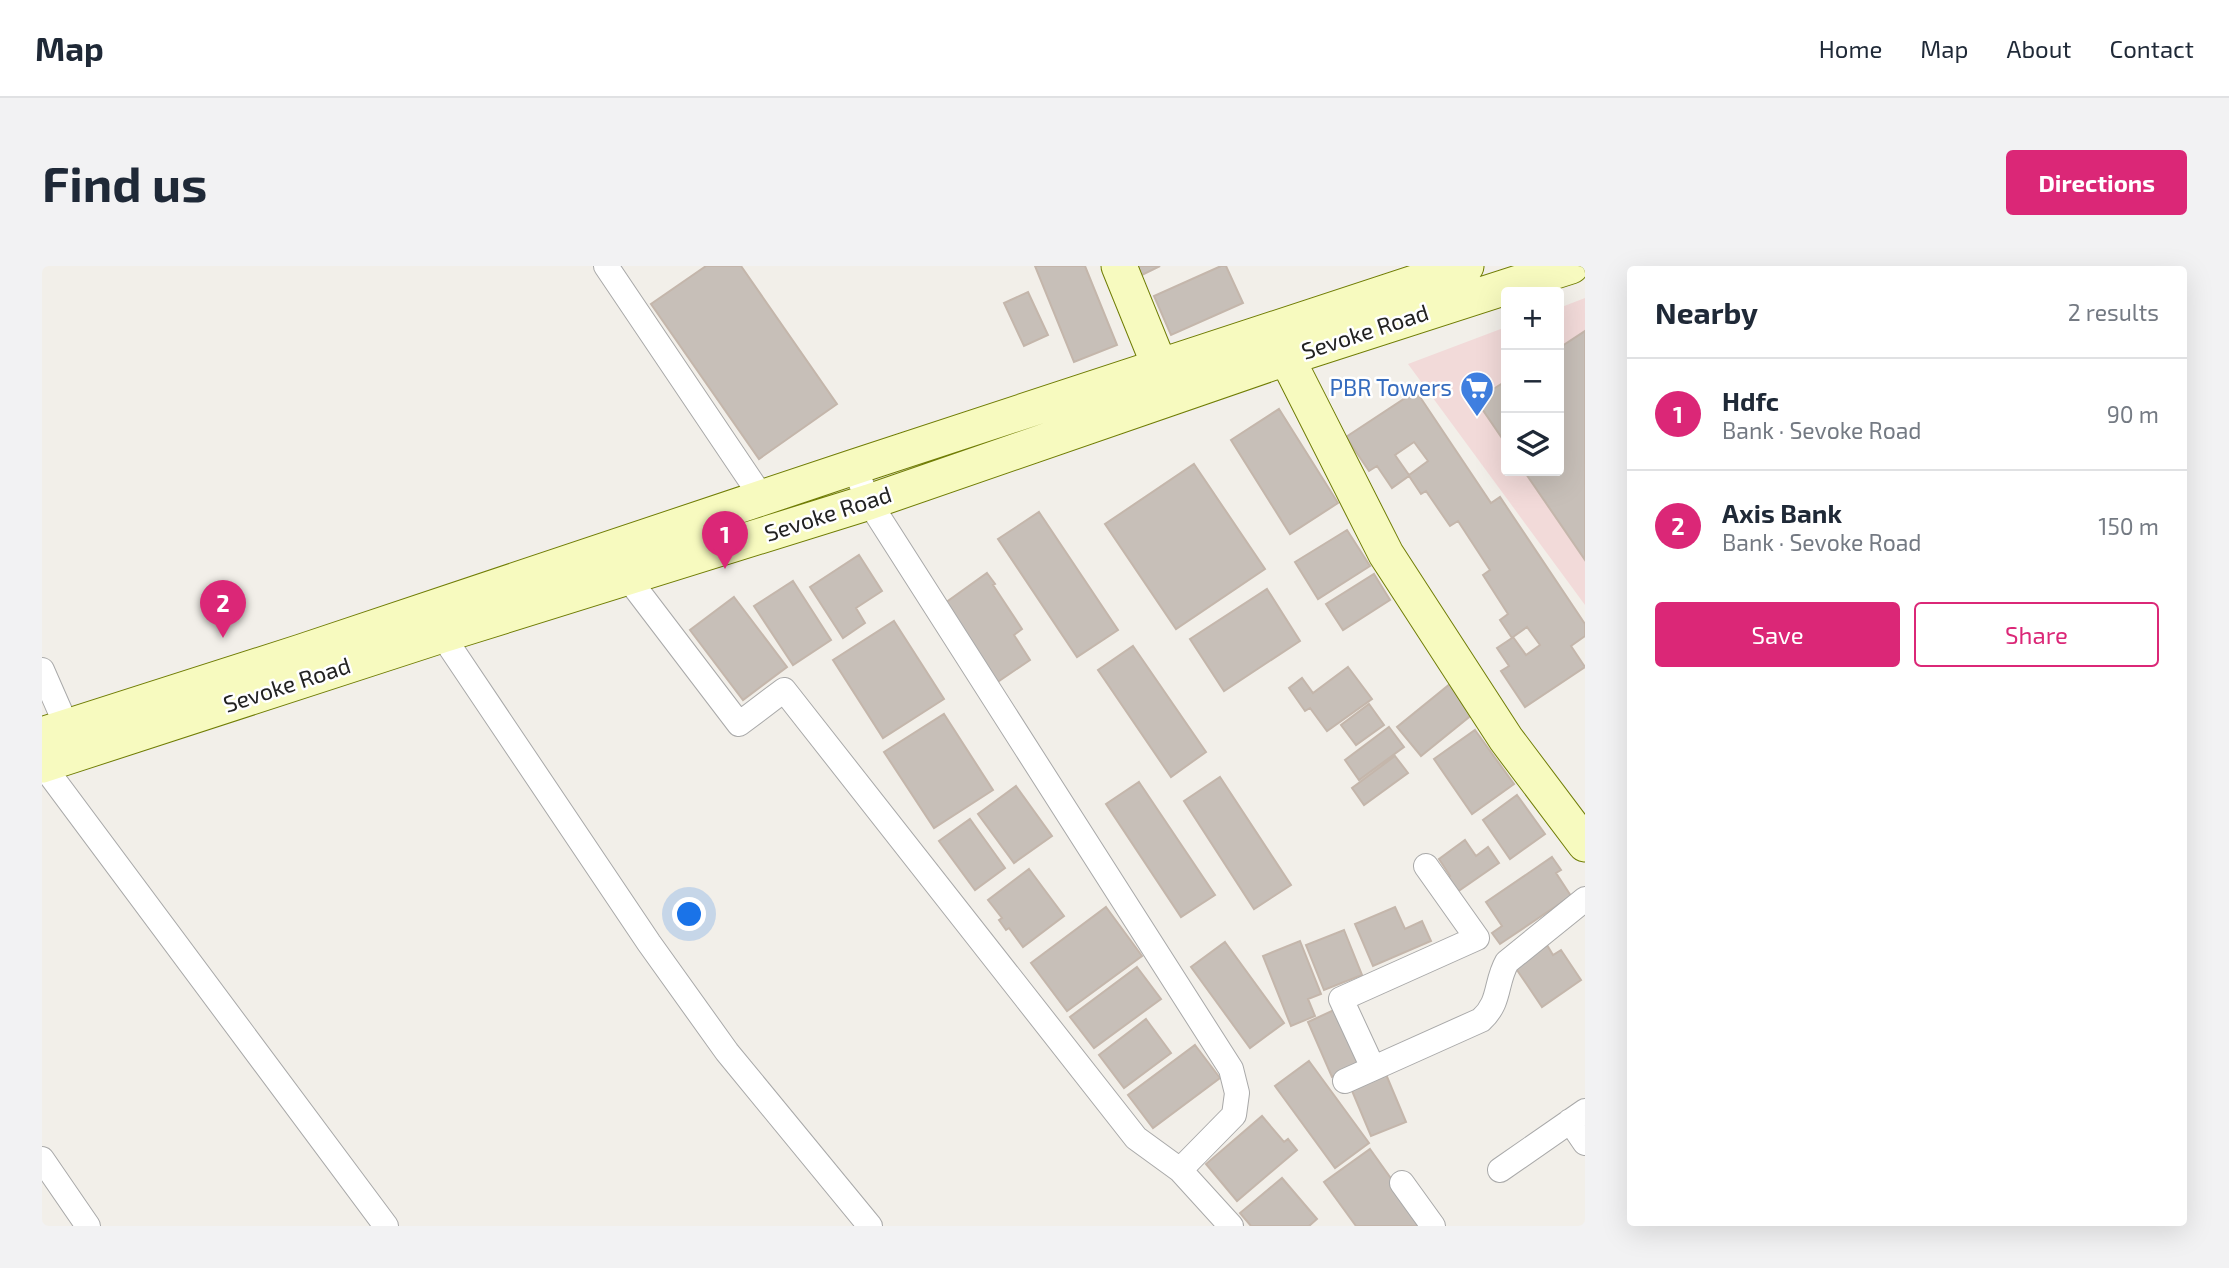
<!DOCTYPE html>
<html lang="en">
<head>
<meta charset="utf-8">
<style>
  :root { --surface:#fff; --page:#f2f2f3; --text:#1f2937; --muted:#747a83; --line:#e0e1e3; --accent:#db2777 }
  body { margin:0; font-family:"Exo 2",sans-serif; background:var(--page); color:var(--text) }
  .controls { position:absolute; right:21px; top:21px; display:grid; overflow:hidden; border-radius:7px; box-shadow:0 7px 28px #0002 }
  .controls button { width:63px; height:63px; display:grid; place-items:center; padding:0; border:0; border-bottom:2px solid var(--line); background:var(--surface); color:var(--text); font:35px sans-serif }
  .you { position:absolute; left:648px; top:649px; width:24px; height:24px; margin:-18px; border:5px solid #fff; border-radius:50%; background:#1a73e8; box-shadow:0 0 0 10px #1a73e833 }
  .badge { display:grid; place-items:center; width:46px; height:46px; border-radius:50%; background:var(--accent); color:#fff; font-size:23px; font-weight:700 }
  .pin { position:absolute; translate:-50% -58px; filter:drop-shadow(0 2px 4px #0008) }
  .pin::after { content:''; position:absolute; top:37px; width:24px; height:21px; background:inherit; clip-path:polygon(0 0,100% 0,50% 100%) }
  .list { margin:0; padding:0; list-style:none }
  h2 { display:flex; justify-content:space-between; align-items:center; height:91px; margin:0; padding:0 28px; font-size:30px }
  h2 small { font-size:23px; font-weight:400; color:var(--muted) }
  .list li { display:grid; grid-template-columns:46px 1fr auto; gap:21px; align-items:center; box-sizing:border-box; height:112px; padding:0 28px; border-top:2px solid var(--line) }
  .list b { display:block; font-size:26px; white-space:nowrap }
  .list p { margin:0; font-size:23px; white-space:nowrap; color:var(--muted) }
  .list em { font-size:23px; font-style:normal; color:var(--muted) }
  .actions { display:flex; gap:14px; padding:21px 28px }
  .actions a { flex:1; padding:16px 0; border:2px solid var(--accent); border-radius:7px; text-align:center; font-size:24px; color:var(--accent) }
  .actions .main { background:var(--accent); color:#fff }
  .icon { flex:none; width:38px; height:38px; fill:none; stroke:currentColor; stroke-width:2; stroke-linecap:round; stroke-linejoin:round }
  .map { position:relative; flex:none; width:1543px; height:960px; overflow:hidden; border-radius:7px }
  header { display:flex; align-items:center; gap:42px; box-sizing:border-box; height:98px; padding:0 35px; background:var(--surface); border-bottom:2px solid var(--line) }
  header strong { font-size:33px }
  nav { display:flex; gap:38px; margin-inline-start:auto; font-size:24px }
  .intro { display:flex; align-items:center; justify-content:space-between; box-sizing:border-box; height:168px; padding:0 42px }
  h1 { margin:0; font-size:49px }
  .button { padding:18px 32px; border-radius:7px; background:var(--accent); color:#fff; font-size:24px; font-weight:700 }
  main { display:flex; gap:42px; padding:0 42px }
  aside { flex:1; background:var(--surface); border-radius:7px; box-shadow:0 7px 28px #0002 }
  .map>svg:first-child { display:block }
</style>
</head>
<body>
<header>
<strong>Map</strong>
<nav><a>Home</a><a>Map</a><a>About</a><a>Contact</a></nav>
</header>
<div class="intro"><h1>Find us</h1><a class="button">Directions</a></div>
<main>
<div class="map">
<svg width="1543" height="960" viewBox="0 0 1543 960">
  <rect width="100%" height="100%" fill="#f2efe9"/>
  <path fill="#f2dad9" d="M1543,32V339L1366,98L1464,61V205H1517V42Z"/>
  <path fill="#c7bfb8" stroke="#c4b6ab" stroke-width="2" fill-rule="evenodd" d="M664,0H699L795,138L717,193L609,38Z
    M993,0H1043L1075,79L1032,96Z
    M1093,0H1118L1098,10Z
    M1179,0H1184L1201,37L1129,69L1112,30Z
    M986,26L1006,69L982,80L962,37Z
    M1543,65V294L1482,205H1517V82Z
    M1464,115V178L1434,134Z
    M1374,125L1449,237L1458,231L1543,358V370L1529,380L1543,401L1483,441L1459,405L1467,400L1455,382L1470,372L1458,354L1466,348L1441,309L1448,304L1416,255L1408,260L1384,225L1379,228L1367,210L1350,222L1335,200L1327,205L1304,171ZM1372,176L1386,195L1367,209L1353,189ZM1485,361L1498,379L1484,389L1471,371Z
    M1237,143L1296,237L1248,268L1189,174Z
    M1152,198L1223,303L1134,363L1063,258Z
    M997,246L1076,364L1035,391L956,273Z
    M1305,264L1328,300L1276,333L1253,296Z
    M817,289L840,325L814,342L823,357L801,372L768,321Z
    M945,307L953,318L951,319L980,363L972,369L988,394L954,417L903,337Z
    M1332,308L1348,334L1301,364L1284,338Z
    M751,315L789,374L751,399L712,340Z
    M1225,323L1258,375L1182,425L1148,373Z
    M692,331L745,401L701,434L648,364Z
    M852,355L902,433L841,472L791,394Z
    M1091,380L1164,486L1129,511L1056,404Z
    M1306,401L1330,433L1285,465L1268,442L1263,445L1247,422L1260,412L1271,427Z
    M1408,418L1432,447L1379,490L1355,461Z
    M1327,438L1342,459L1314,479L1299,459Z
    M902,448L951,524L892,562L842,486Z
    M1347,461L1362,481L1317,514L1303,494Z
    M1433,464L1472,518L1430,548L1392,493Z
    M1353,490L1366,507L1322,539L1310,522Z
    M1178,511L1249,619L1212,643L1142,535Z
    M1097,516L1173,629L1139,651L1064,538Z
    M974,520L1010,570L972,597L936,548Z
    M1475,529L1503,568L1468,593L1441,554Z
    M928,553L963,602L933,624L897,575Z
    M1423,574L1434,590L1446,581L1457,597L1415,626L1405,612L1408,610L1397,593Z
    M1510,591L1519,604L1514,607L1529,630L1458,678L1450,667L1460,660L1444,636Z
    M987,603L1022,650L981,681L967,662L964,664L957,654L960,652L946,634Z
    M1064,641L1100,690L1025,745L989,697Z
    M1353,641L1363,663L1380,655L1389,675L1331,700L1313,658Z
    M1302,664L1320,709L1282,724L1264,679Z
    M1258,675L1279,728L1266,733L1273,750L1249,760L1221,690Z
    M1183,676L1242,757L1208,782L1149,701Z
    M1505,679L1511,689L1519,684L1539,714L1500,741L1473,701Z
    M1095,701L1119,733L1052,782L1028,751Z
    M1294,743L1319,798L1290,811L1266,756Z
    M1104,753L1129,787L1082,822L1057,789Z
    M1153,779L1178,812L1111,862L1086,829Z
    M1267,795L1327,877L1293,902L1233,820Z
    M1343,806L1364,856L1329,870L1308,820Z
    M1220,850L1242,876L1246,873L1255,884L1195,935L1164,898Z
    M1328,883L1383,960H1314L1282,916Z
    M1240,912L1275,953L1267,960H1209L1198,947Z"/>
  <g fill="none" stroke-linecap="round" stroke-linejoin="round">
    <g stroke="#a9a9a9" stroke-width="26">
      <path id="street" d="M564,0L721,233
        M812,201L827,236L1189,803L1195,827L1192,849L1138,904
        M585,311L697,458L742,424L1094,872L1138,904L1189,960
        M400,369L607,677L685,786L828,960
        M0,404L25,461
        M0,498L344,960
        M1331,802L1299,733L1435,672L1384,600
        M1303,815L1439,754C1459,736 1453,717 1465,696L1543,633
        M1528,855L1543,877
        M0,893L46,960
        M1458,904L1543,845
        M1360,917L1391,960"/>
    </g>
    <g stroke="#707d05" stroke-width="37">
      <path id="secondary" d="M1077,0L1118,101
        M1234,71L1344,288L1464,473L1543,578
        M0,469L259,386L812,201L1424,0
        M0,499L400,369L827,236L1244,92L1529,0"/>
    </g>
    <use href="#street" stroke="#fff" stroke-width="24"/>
    <use href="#secondary" stroke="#f7fabf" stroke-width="35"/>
  </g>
  <defs>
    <g id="supermarket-pin" transform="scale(1.75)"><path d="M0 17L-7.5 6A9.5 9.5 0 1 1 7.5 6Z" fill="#3f7fe0" stroke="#fff"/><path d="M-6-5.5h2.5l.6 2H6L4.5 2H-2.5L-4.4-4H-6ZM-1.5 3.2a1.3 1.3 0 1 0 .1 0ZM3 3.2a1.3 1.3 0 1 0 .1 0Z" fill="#fff"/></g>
  </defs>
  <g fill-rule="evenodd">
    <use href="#supermarket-pin" x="1435" y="122"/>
  </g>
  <g text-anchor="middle" stroke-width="5" stroke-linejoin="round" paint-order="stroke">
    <g font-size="23" fill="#222" stroke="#fff">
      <text transform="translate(1323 66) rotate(-18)" y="8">Sevoke Road</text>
      <text transform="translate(786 248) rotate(-18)" y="8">Sevoke Road</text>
      <text transform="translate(245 419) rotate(-18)" y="8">Sevoke Road</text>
    </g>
    <g font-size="23" fill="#366cbe" stroke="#fff" text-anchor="end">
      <text x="1410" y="130">PBR Towers</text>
    </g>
  </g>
</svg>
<div class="controls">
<button>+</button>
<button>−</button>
<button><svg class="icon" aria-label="layers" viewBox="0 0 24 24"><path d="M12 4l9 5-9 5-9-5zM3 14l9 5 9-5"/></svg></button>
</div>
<div class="you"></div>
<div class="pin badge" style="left:683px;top:303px">1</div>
<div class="pin badge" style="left:181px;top:372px">2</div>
</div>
<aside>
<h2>Nearby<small>2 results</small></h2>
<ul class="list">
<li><span class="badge">1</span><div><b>Hdfc</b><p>Bank · Sevoke Road</p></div><em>90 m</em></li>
<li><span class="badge">2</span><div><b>Axis Bank</b><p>Bank · Sevoke Road</p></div><em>150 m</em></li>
</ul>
<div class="actions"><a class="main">Save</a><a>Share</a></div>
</aside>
</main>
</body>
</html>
